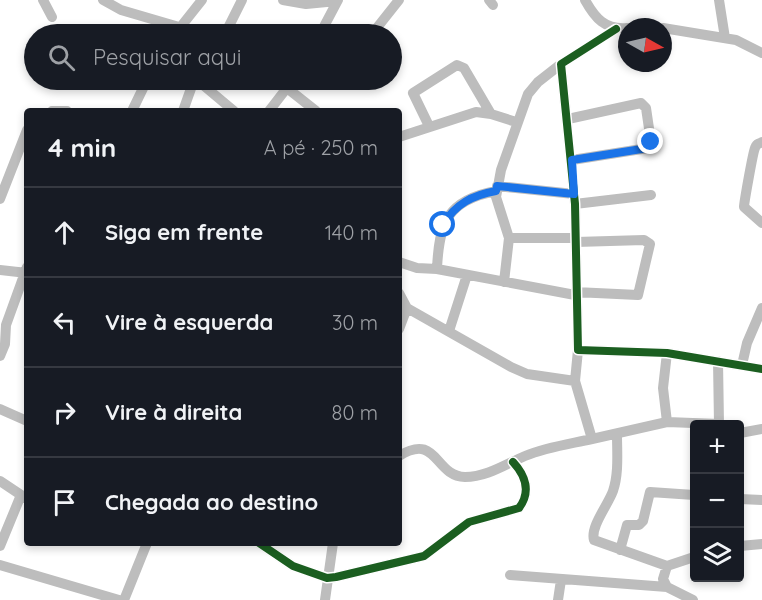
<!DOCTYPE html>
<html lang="pt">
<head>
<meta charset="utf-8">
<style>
  :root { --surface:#171b24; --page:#20242c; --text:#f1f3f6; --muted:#9ea1a6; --line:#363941 }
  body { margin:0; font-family:Quicksand,sans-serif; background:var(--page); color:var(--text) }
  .controls { position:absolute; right:18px; bottom:18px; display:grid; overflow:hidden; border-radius:6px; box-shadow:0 3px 9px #0003 }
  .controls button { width:54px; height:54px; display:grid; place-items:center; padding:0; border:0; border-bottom:2px solid var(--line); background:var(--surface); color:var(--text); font:30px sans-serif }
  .compass { position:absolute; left:618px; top:18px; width:54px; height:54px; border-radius:50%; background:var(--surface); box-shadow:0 3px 9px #0003; rotate:98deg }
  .stop { position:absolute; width:18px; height:18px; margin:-14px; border:4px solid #1a73e8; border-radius:50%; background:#fff }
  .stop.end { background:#1a73e8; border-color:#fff; box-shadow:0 2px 6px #0008 }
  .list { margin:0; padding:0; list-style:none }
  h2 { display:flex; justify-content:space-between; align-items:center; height:78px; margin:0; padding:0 24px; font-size:26px }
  h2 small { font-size:20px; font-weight:400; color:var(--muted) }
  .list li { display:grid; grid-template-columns:39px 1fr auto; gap:18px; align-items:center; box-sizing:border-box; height:90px; padding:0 24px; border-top:2px solid var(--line) }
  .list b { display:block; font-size:22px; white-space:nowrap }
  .list em { font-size:20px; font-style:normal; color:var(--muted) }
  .icon { flex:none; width:33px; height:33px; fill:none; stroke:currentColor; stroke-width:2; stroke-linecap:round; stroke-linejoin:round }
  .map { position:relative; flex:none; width:762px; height:600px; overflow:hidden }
  .search { position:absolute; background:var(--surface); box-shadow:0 3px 9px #0003; left:24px; top:24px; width:378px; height:66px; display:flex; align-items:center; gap:15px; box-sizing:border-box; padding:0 21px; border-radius:33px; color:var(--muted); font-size:22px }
  .panel { position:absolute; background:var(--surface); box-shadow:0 3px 9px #0003; left:24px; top:108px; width:378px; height:438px; border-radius:6px }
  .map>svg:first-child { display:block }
</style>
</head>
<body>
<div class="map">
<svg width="762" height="600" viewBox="0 0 762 600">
  <rect width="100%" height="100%" fill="#fff"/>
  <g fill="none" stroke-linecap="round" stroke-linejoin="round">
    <path stroke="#bdbdbd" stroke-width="10" d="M43,0L52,17
      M103,0L121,10L179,27
      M283,0L306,4L337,1
      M489,0L493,5
      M585,0C595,18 605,30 627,28
      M719,0L725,38
      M663,28L736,40L762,53
      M616,29L561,64L575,204L578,350L667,353L762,369
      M175,34L202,0
      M225,34L242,0
      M320,34L338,0
      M372,34L399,0
      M197,80L234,111
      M287,88L316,111
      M52,111H67
      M132,111L147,80
      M183,111L194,80
      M269,111L293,80
      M568,119L641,103L646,108L651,142L648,148L572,160
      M429,126L413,93L457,65L464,68L491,114
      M399,137L476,112L491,114L516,122
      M762,142C757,145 757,143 755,148C753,152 744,203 744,207L762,223
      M497,186L574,194
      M0,199L27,130
      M575,204L651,195
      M509,238H576
      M399,262L417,268L437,269L575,295
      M437,269C439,223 447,200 496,191
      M0,270L27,273
      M504,282L509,238L496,197L501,170L528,94L538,82L561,64
      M575,292L638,295L650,244L644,240L576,242
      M399,293L407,308L511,367L527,374L575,381
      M399,329L407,308
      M449,331L467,275
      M578,350L575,381L592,439L667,422L719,424
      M667,353L663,388L667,422
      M0,356L5,344L6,325L27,267
      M718,361L719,424
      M742,365L747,343L762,308
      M0,409L27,421
      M740,433L762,429
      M617,434C617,453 619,473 613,491C608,505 590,527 594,540L667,566L694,557
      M399,456C438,432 434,476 465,477C487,477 506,464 525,456C547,447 570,444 592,439
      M0,481L27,499
      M740,499L762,500
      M259,543L293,566L327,578L336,577L424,556L469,522L519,508C531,492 526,476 513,462
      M0,546L21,495
      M740,546L762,544
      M620,550L627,525H639L643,521L650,492L694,495
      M0,565L119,600
      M667,566L663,579L667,587L693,600
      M510,575L667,587
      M124,600L147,543
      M325,600L333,543
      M558,600L561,580"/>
    <g stroke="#fff" stroke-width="11">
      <path id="cycleway" d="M616,29L561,64L575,204L578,350L667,353L762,369
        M259,543L293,566L327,578L336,577L424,556L469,522L519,508C531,492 526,476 513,462"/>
    </g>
    <use href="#cycleway" stroke="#1b5e20" stroke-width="8"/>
  </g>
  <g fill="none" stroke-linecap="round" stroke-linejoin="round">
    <path stroke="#1a73e8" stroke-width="8" d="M443,225C455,204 473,195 496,191L497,186L574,194L572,160L648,148L651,142"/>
  </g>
</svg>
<div class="controls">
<button>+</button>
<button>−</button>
<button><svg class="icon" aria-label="layers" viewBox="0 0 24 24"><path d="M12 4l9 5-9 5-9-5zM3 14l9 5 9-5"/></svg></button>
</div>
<svg class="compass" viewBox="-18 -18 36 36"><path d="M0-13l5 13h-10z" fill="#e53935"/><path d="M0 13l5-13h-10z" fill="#9ea1a6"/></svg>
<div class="stop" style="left:443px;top:225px"></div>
<div class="stop end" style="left:651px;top:142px"></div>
<div class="search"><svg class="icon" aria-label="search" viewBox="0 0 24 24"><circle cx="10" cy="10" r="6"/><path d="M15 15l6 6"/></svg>Pesquisar aqui</div>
<section class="panel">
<h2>4 min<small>A pé · 250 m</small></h2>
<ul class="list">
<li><svg class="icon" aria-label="ahead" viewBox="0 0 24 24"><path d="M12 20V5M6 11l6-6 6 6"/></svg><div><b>Siga em frente</b></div><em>140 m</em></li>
<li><svg class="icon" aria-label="left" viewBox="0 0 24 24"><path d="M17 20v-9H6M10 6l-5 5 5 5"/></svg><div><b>Vire à esquerda</b></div><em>30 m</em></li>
<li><svg class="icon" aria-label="right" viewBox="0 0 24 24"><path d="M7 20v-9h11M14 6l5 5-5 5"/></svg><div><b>Vire à direita</b></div><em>80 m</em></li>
<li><svg class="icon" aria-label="arrive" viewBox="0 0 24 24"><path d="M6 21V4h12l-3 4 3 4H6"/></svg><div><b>Chegada ao destino</b></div></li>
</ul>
</section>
</div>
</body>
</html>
